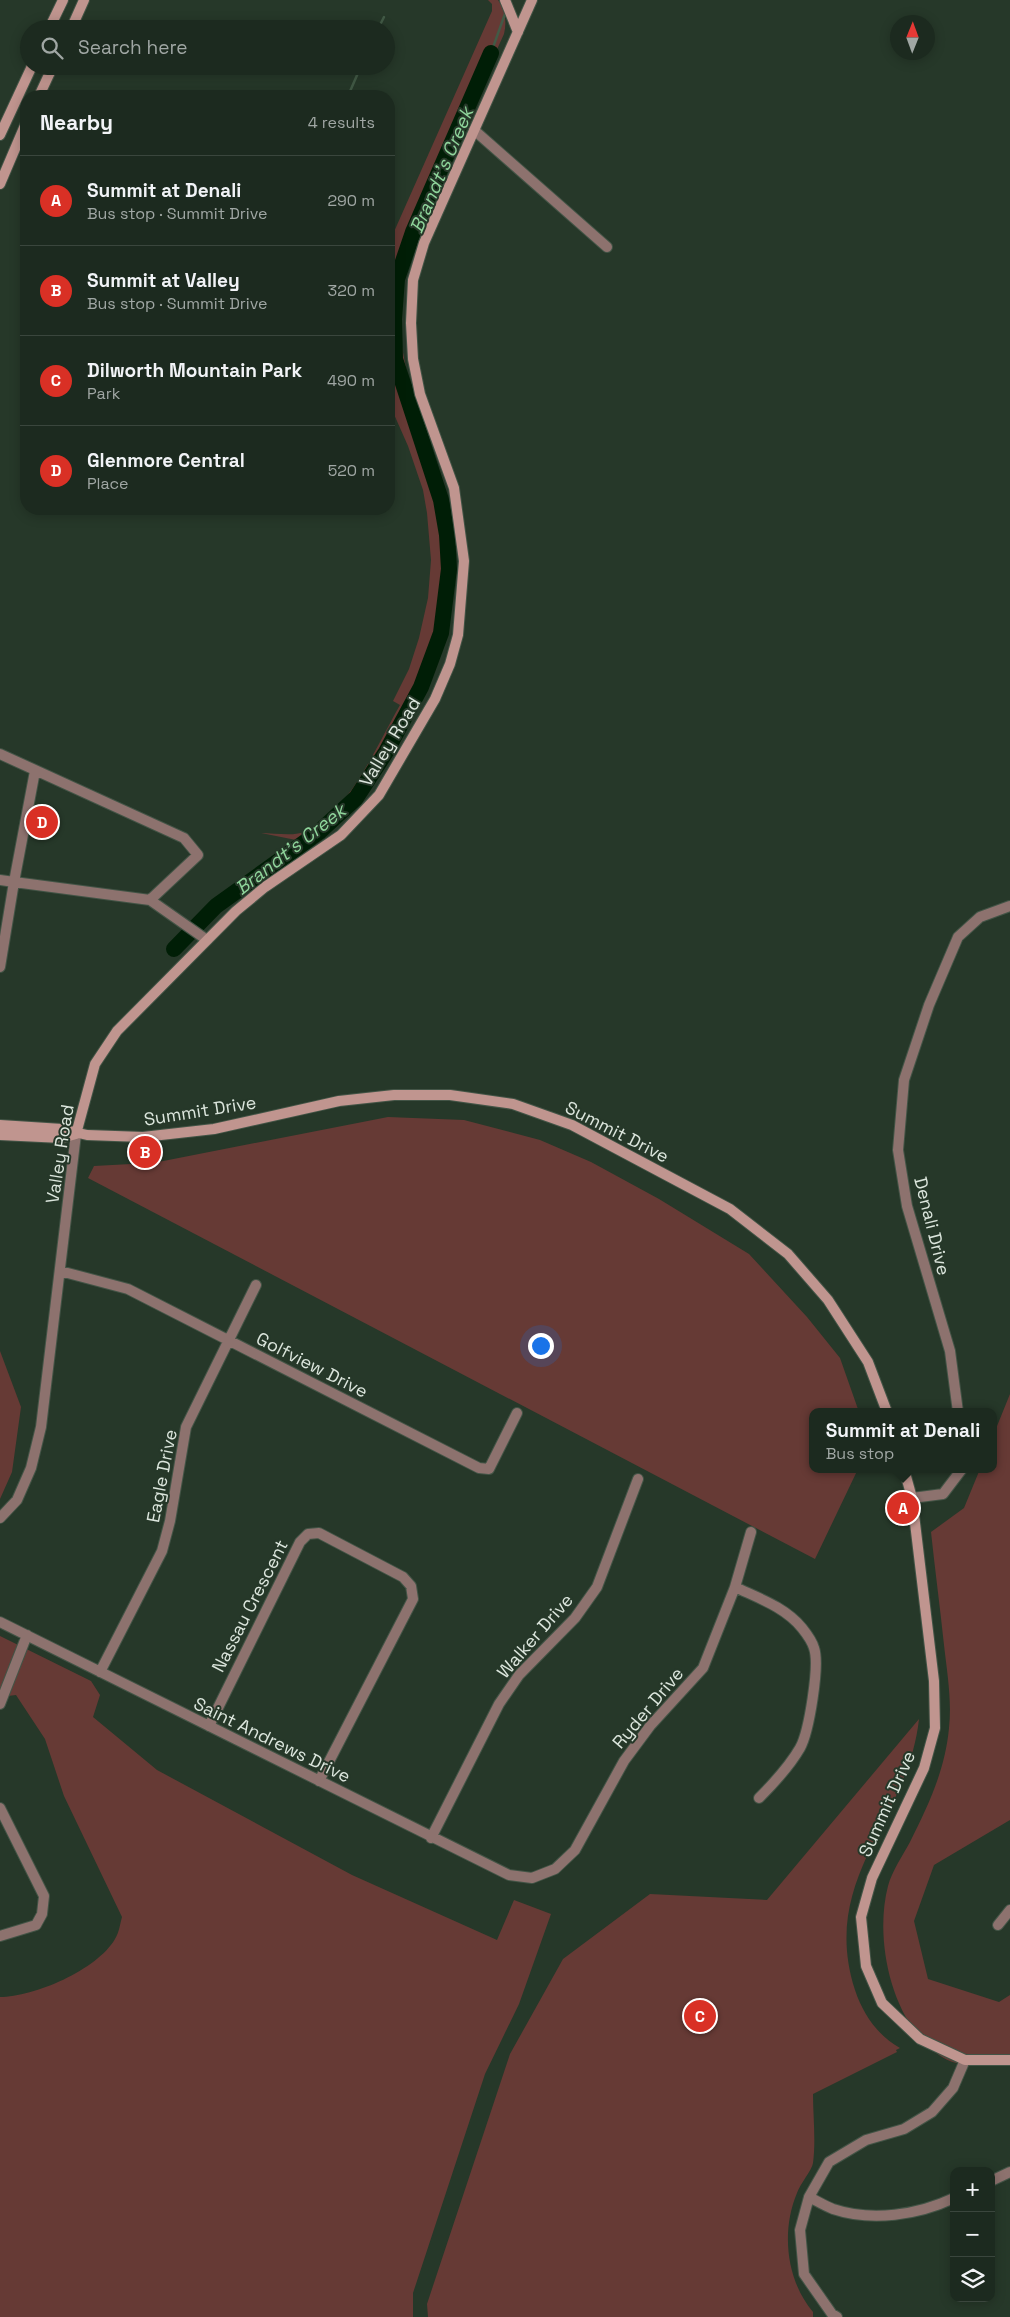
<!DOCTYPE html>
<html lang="en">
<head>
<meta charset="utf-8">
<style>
  :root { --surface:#1c2a1f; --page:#253228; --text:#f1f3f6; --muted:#a0a7a4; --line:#3a463d; --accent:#d93025 }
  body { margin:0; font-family:"Space Grotesk",sans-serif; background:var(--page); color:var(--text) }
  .controls { position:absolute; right:15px; bottom:15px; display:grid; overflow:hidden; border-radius:10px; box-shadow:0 2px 12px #0003 }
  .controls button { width:45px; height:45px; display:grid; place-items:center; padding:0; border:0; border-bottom:1px solid var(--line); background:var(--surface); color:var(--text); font:25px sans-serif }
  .compass { position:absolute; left:890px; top:15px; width:45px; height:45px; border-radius:50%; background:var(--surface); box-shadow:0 2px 12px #0003; rotate:1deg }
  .you { position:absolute; left:540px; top:1345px; width:18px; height:18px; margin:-12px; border:4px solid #fff; border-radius:50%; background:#1a73e8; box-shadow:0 0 0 8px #1a73e833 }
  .badge { display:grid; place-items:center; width:32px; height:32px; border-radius:50%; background:var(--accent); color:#fff; font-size:16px; font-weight:700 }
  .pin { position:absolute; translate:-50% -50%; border:2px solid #fff; box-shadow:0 1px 5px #0006 }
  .popup { position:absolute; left:809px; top:1408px; width:188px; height:65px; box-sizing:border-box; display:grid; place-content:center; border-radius:10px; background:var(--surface); filter:drop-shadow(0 1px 4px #0005); font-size:16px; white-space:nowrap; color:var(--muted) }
  .popup b { font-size:19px; color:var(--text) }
  .popup::after { content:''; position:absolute; left:50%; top:100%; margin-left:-10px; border:10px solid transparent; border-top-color:var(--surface) }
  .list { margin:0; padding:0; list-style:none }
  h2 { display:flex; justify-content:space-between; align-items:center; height:65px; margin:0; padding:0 20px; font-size:21px }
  h2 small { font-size:16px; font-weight:400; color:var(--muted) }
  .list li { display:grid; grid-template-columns:32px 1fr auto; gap:15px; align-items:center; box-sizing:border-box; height:90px; padding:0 20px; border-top:1px solid var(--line) }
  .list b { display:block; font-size:19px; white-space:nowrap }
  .list p { margin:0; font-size:16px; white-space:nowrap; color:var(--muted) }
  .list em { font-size:16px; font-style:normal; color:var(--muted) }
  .icon { flex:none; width:28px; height:28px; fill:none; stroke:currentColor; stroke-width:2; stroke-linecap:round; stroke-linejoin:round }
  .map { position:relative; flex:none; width:1010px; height:2317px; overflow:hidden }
  .search { position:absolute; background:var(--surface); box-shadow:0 2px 12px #0003; left:20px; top:20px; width:375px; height:55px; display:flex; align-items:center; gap:12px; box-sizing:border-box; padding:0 18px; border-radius:28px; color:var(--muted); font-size:19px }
  .panel { position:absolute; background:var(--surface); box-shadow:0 2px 12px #0003; left:20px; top:90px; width:375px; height:425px; border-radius:20px }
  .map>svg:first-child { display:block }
</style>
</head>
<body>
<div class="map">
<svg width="1010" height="2317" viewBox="0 0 1010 2317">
  <rect width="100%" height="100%" fill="#263829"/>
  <path fill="#663a35" d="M488,0H498C505,10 507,22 504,34C484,78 464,122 444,167C425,210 403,252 400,300C395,368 428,428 444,492C459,555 456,624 430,683C420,707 405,730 391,752C370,787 349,818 316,844L261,833C275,833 294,837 307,831C349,813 378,743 400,705L393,701L409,669L419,638L428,598L431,560L427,513L423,490L408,446L389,403V243L492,11V4Z
    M388,1117L464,1120L540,1140L591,1162L659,1199L749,1254L807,1317L840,1358L859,1412H813V1469H858L815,1559L88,1178L94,1166L131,1164L138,1166Z
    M0,1351L21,1407L12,1472L0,1499Z
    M1010,1394V1820L934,1865L914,1921L928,1979L999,2002L1010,1995V2054C988,2068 961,2070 939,2055C891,2022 874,1939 888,1886C892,1871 903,1855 910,1842C929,1804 945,1770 949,1728C952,1700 947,1672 944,1645C940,1607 935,1570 931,1532L964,1508L980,1469H993V1436Z
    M0,1636L91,1681L100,1695L93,1717L157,1770L352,1875L497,1940L514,1900L551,1914L519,2004L485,2074L413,2293V2317H0V1997C34,1997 97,1970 115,1939C119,1933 120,1924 122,1917L64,1796L45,1739L16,1695L0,1697Z
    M919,1719C908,1821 819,1878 855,1990C863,2014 878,2036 900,2048L896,2050L897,2052L813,2094C813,2116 816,2141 813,2163C812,2170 800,2184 797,2193C781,2231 786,2280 813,2312V2317H428L427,2304L510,2054L563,1959L650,1894L767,1900Z"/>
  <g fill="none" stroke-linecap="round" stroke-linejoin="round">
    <path stroke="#425a46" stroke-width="2.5" d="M378,29L384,17
      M491,53L506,11
      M348,96L361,66"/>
    <path stroke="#001e06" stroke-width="16" d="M174,949L216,906L319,832L356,798L386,752L421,687L441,633L449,569L447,535L441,500L395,359L394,319L397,279L413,232L491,53"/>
    <g stroke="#435446" stroke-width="12">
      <path id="street" d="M474,130L607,247
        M0,754L184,838L198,855L150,900
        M35,771L14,882L150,900L207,940
        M0,880L14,882L0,967
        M60,1271L128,1289L479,1468L489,1469L517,1413
        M958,1412L950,1351L907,1206L898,1150L904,1080L929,1005L958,937L980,917L1010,906
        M912,1498L943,1494L962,1469
        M0,1518L17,1500L31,1468L41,1427L76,1134
        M735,1587C758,1598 785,1607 802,1628C806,1633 812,1641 814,1648C820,1665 809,1732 800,1748C789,1767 774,1783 759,1798
        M0,1622L509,1875L532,1878L555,1869L575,1850L624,1761L650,1726L703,1668L735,1587L751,1532
        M100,1672L162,1551L170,1521L186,1427L256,1285
        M0,1704L27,1635
        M209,1726L300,1542L308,1534L319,1533L403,1577L411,1586L413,1599L319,1781
        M0,1808L44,1896L42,1914L36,1925L0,1936
        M431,1838L499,1704L519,1675L575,1618L597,1587L638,1479
        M998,1925L1010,1910
        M991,2181L1010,2172
        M809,2197C817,2201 825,2206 833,2209C872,2222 918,2215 954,2198
        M837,2317L832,2314L804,2274L800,2230L809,2197L829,2162L866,2140L904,2129L932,2112L953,2088L965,2060"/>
    </g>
    <g stroke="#435446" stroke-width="12">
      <path id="secondary" d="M505,0L518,32
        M49,29L63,0
        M71,29L84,0
        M39,96L53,66
        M0,135L32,66
        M0,184L26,123
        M0,1125L62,1129L87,1135L143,1137L214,1129L339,1101L394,1095H450L513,1104L572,1125L730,1209L788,1254L828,1300L868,1362L887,1412
        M76,1134L95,1064L117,1031L236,911L265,887L341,835L379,795L435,699L450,664L458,635L464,561L454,488L420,394L413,359L411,323L413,280L424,243L532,0
        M0,1135L62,1138L76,1134
        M904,1469L912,1498L934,1681L935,1728L924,1768L872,1878L861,1917L866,1966L882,2003L920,2039L965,2060H1010"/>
    </g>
    <use href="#street" stroke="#8d726e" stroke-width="10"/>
    <use href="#secondary" stroke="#c0958f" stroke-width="10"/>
  </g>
  <g text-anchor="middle" stroke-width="4" stroke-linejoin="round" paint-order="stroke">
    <g font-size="18" fill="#dce6dd" stroke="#263829">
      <text transform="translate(390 742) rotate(-59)" y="6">Valley Road</text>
      <text transform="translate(200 1111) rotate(-9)" y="6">Summit Drive</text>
      <text transform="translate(617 1132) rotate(27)" y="6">Summit Drive</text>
      <text transform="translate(60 1154) rotate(-81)" y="6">Valley Road</text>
      <text transform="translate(932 1226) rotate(76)" y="6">Denali Drive</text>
      <text transform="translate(312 1365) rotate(27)" y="6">Golfview Drive</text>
      <text transform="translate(162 1476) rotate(-79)" y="6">Eagle Drive</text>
      <text transform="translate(250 1606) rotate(-63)" y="6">Nassau Crescent</text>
      <text transform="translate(535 1636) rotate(-49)" y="6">Walker Drive</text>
      <text transform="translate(648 1708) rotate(-50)" y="6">Ryder Drive</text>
      <text transform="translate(272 1740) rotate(26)" y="6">Saint Andrews Drive</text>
      <text transform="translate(887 1804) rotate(-66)" y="6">Summit Drive</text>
    </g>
    <g font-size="19" font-style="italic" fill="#8fd59b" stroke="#263829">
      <text transform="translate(441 170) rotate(-67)" y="7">Brandt's Creek</text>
      <text transform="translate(290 849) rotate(-38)" y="7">Brandt's Creek</text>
    </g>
  </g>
</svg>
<div class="controls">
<button>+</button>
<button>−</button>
<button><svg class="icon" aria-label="layers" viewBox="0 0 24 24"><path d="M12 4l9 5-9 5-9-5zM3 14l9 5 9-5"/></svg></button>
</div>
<svg class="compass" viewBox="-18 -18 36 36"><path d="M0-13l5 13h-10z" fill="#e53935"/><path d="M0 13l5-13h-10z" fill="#a0a7a4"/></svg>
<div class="you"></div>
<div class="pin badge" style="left:903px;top:1508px">A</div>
<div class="popup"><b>Summit at Denali</b>Bus stop</div>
<div class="pin badge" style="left:145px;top:1152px">B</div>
<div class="pin badge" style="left:700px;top:2016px">C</div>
<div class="pin badge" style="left:42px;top:822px">D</div>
<div class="search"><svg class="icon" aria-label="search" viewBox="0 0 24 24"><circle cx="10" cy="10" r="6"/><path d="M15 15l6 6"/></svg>Search here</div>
<section class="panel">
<h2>Nearby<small>4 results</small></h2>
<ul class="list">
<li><span class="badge">A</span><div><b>Summit at Denali</b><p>Bus stop · Summit Drive</p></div><em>290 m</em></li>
<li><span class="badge">B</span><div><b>Summit at Valley</b><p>Bus stop · Summit Drive</p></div><em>320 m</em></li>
<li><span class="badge">C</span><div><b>Dilworth Mountain Park</b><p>Park</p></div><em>490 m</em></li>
<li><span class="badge">D</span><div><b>Glenmore Central</b><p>Place</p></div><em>520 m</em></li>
</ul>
</section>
</div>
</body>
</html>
